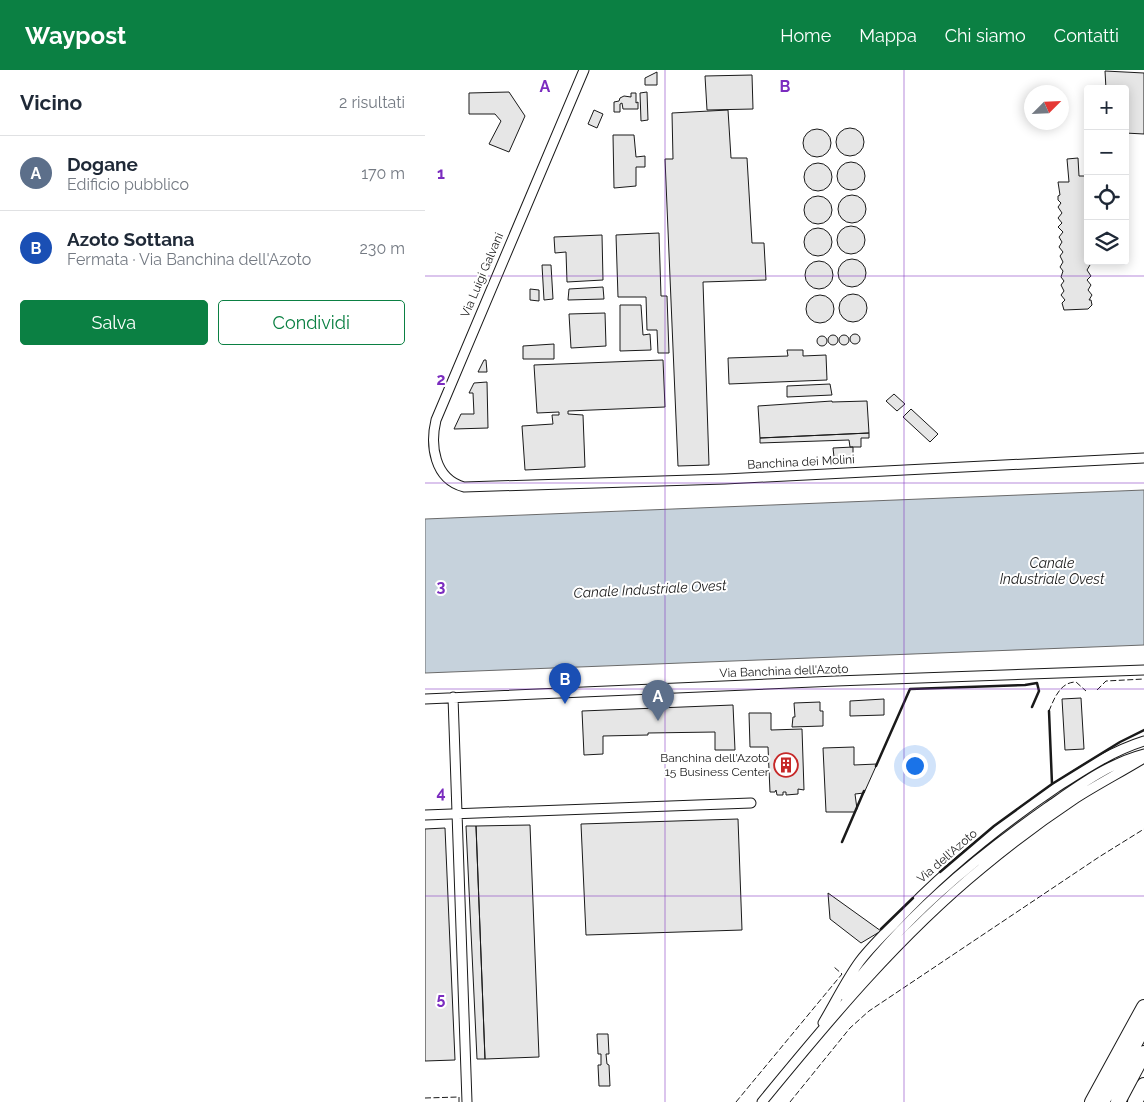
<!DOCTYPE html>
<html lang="it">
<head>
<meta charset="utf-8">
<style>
  :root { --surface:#fff; --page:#f2f2f3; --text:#1f2937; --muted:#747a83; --line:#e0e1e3; --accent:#0b8043 }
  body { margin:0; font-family:Raleway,sans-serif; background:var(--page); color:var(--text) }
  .controls { position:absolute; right:15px; top:15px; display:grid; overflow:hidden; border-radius:5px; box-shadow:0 2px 12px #0003 }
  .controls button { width:45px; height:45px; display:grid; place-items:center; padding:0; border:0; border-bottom:1px solid var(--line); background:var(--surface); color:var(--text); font:25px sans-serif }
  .compass { position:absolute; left:599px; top:15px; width:45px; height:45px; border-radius:50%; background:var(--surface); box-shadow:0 2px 12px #0003; rotate:66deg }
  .you { position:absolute; left:489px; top:695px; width:18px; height:18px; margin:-12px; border:4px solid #fff; border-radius:50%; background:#1a73e8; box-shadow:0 0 0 8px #1a73e833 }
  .badge { display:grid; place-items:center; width:32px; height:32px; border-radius:50%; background:var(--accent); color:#fff; font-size:16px; font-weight:700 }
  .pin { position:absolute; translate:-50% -41px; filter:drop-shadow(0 1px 2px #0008) }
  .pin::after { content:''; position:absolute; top:26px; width:18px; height:15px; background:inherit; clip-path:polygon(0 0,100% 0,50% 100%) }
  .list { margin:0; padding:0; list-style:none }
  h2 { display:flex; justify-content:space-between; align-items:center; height:65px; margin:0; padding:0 20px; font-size:21px }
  h2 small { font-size:16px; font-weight:400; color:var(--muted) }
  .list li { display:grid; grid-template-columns:32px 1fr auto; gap:15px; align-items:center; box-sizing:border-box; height:75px; padding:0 20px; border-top:1px solid var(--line) }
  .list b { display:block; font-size:19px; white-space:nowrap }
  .list p { margin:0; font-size:16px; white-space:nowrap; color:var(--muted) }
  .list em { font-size:16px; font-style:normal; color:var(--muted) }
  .actions { display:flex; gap:10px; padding:15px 20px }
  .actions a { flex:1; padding:11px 0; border:1px solid var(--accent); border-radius:5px; text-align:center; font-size:18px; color:var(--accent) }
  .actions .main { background:var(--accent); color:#fff }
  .icon { flex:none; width:28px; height:28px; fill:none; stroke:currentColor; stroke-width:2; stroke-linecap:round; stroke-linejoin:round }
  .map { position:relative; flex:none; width:719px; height:1032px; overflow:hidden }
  header { display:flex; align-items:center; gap:30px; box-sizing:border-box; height:70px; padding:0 25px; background:var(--accent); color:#fff }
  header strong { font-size:24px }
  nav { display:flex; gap:28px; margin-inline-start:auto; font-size:18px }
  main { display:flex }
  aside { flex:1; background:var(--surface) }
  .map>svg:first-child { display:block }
</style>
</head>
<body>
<header>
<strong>Waypost</strong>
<nav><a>Home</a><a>Mappa</a><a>Chi siamo</a><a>Contatti</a></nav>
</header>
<main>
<aside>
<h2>Vicino<small>2 risultati</small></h2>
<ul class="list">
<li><span class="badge" style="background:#5c6f8a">A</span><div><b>Dogane</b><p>Edificio pubblico</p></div><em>170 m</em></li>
<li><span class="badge" style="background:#1a4fb4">B</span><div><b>Azoto Sottana</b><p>Fermata · Via Banchina dell'Azoto</p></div><em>230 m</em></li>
</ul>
<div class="actions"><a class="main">Salva</a><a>Condividi</a></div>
</aside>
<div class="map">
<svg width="719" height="1032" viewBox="0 0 719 1032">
  <rect width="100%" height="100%" fill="#fff"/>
  <path fill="#c6d2dc" stroke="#6a6a6a" d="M719,420V575L0,603V449Z"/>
  <path fill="#e6e6e6" stroke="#1a1a1a" d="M680,1L719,3V64L700,63V19H681Z
    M232,2V15H220V8Z
    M327,5L328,39L282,40L280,6Z
    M84,22L100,46L84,82L64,74L76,51L70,44H44V23Z
    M222,22L223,50L216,51L215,23Z
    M206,23H211V33L213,32V39H198L197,33L195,34V42H189V32L194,31L195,28L199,26L206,27Z
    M169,40L178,44L172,58L163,54Z
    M303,40L306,88H322L327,173H339L341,210L278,212L284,395L253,396L240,89H248L247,43Z
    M411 72a14 14 0 1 1 28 0a14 14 0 1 1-28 0Z
    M378 73a14 14 0 1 1 28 0a14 14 0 1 1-28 0Z
    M188,65H209L211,87L220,86V97H211V116L189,118Z
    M653,88L654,106H661V123L662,126L660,132L663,138L660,142L663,147L660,152L663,155V159L660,161L663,165L662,191L665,195L662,200L666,206L662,210L666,215L663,220L667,225L664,230H666L667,235L663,239L639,240L637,233L640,230L636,225L639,221L636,215L639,211L636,207L638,201L635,197L638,192L635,186L638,182L634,177L637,172L634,167L638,162L633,157L637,153L633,148L637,143L633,137L636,133L633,130V126L635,125L633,112H644L642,89Z
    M412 106a14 14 0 1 1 28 0a14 14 0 1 1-28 0Z
    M379 107a14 14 0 1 1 28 0a14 14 0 1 1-28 0Z
    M413 139a14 14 0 1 1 28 0a14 14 0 1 1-28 0Z
    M379 140a14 14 0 1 1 28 0a14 14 0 1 1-28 0Z
    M412 170a14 14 0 1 1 28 0a14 14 0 1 1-28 0Z
    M379 172a14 14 0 1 1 28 0a14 14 0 1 1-28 0Z
    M234,163L236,226H242L244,283H233L232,260H222L221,227H193L191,165Z
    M177,165L178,210L142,212L141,182L130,183L129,167Z
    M413 203a14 14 0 1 1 28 0a14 14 0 1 1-28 0Z
    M380 205a14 14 0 1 1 28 0a14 14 0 1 1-28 0Z
    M117,195H126L128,229L119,230Z
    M178,217L179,229L143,230L144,219Z
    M105,219L114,220V231L105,230Z
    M414 238a14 14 0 1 1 28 0a14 14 0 1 1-28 0Z
    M381 239a14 14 0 1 1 28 0a14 14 0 1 1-28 0Z
    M195,235H216L218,265L225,264L226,280L195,281Z
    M180,243L181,276L146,278L144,244Z
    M425 269a5 5 0 1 1 10 0a5 5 0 1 1-10 0Z
    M414 270a5 5 0 1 1 10 0a5 5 0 1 1-10 0Z
    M403 270a5 5 0 1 1 10 0a5 5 0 1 1-10 0Z
    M392 271a5 5 0 1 1 10 0a5 5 0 1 1-10 0Z
    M129,274V289H98V276Z
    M362,280H378V286L401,285L402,310L304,314L303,288L363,286Z
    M59,290H61L62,302H53Z
    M238,290L240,337L143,341V344L158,345L160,397L100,400L97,356L128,354L127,345H134V342L112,343L109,295Z
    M62,312L63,358L29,359L36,344H49L48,323H44L49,313Z
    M405,314L407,325L362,327V316Z
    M469,324L480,334L472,341L461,331Z
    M407,331V332L442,331L444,363L335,368L333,336Z
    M486,339L513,364L505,372L478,347Z
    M444,363V368H436V377H425L424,370L335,373V368Z
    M428,377V387H409L408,378Z
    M656,628L659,679L640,680L637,629Z
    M459,629V645L425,646V631Z
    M395,632V641H398V656L367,657L368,647H370L369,633Z
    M308,635L310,680H290V662L223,663V665L178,666V684L159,685L157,641Z
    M324,643H346V660L377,659L379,720L373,719V724L361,725V722H358V725H352L351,720L350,722H345L343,677H325Z
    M429,677V695L452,694L439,723L430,724L432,739L430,742H401L398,678Z
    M313,749L317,860L161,865L156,754Z
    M105,755L114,987L60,989L51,756Z
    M41,756H51L60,989H52Z
    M20,758L30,990L0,991V759Z
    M403,823L456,861L436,873L405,849Z
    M172,964H183L184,984H181L182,994L184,995L185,1016H174L173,995H176V984H173Z"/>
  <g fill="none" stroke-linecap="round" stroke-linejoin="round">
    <g stroke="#1a1a1a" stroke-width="11">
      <path id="street" d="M159,0L11,350C5,375 9,409 39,417L300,409L719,388
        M28,627L42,1032
        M0,629L411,611L719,600
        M0,745L326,733
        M420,926C477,849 545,792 623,737C652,717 684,693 719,684
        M398,953C410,933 421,910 435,891C445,878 457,866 469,854C517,802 573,757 632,717C660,699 687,681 719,671
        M337,1032C405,949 474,866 557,798C587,773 618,750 651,728C673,714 696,702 719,688"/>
    </g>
    <g stroke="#1a1a1a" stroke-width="16">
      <path id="secondary" d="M667,1032L719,937
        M677,1032L719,957
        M693,1032L719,983
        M710,1032L719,1015"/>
    </g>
    <use href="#street" stroke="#fff" stroke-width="9"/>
    <use href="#secondary" stroke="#fff" stroke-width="14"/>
    <path stroke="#1a1a1a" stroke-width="1" stroke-dasharray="6 2.5" stroke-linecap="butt" d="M672,620L681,611L719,609
      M624,641C629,629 635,612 651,612L661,621
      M0,1028L34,1027V1032
      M311,1032L417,904L409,897
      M365,1032L425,958L444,941L674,787L719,759"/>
    <path stroke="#1a1a1a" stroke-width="2.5" d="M451,696L485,619L600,615L612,613L614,621L607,637
      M627,714L695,672L719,660
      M417,772L439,721
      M515,802L569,756L627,714L624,641
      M456,859L488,828"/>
  </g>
  <path fill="none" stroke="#7b2cbf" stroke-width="1" stroke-opacity="0.55" d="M240,0V1032M479,0V1032M0,206H719M0,413H719M0,619H719M0,826H719"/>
  <defs>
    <g id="building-ring" transform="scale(1.25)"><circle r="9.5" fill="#fff" stroke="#c62828" stroke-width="1.5"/><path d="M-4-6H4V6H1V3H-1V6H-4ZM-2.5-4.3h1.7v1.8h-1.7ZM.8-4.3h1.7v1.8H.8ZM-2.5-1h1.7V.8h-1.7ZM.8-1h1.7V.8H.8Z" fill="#c62828"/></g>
  </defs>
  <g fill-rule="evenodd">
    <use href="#building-ring" x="361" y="695"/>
  </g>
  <g text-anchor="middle" stroke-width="4" stroke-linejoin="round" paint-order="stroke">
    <g font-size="12" fill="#1a1a1a" stroke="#fff">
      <text transform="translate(57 205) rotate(-67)" y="4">Via Luigi Galvani</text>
      <text transform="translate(376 392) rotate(-3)" y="4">Banchina dei Molini</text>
      <text transform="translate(359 601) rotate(-2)" y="4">Via Banchina dell'Azoto</text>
      <text transform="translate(522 786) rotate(-41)" y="4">Via dell'Azoto</text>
    </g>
    <g font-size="12" fill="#1a1a1a" stroke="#fff" text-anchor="end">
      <text x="344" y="692">Banchina dell'Azoto<tspan x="344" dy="14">15 Business Center</tspan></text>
    </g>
    <g font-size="14" font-style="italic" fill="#1a1a1a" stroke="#fff">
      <text x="627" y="498">Canale<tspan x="627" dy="16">Industriale Ovest</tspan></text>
      <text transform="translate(225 519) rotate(-3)" y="5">Canale Industriale Ovest</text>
    </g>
  </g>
  <g font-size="16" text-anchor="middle" font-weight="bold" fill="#7b2cbf" stroke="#fff" stroke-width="4" stroke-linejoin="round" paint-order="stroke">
    <text x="120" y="22">A</text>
    <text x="360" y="22">B</text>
    <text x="16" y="109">1</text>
    <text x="16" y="315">2</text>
    <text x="16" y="522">3</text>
    <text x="16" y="728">4</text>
    <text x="16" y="934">5</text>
  </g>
</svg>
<div class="controls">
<button>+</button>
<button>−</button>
<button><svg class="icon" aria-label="locate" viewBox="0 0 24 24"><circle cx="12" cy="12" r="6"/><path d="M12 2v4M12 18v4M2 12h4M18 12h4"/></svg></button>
<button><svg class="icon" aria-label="layers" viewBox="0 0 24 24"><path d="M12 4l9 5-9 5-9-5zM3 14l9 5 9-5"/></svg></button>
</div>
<svg class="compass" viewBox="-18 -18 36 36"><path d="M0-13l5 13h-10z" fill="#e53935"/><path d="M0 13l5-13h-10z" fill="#747a83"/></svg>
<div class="you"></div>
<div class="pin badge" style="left:233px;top:651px;background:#5c6f8a">A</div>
<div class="pin badge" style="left:140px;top:634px;background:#1a4fb4">B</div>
</div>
</main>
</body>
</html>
